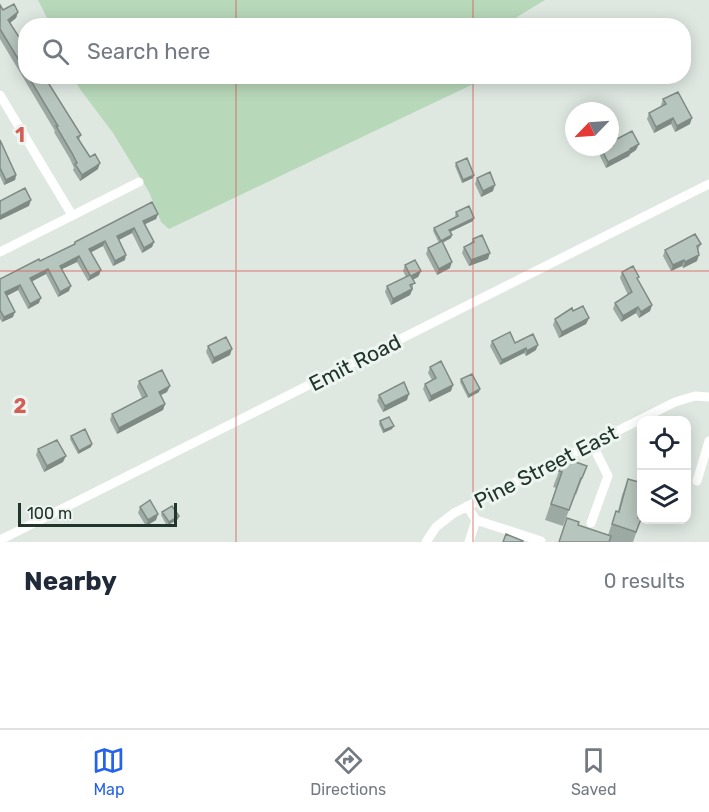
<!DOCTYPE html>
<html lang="en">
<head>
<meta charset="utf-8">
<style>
  :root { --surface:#fff; --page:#f2f2f3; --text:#1f2937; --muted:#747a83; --line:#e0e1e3; --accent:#2563eb }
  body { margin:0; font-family:Rubik,sans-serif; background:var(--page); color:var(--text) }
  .controls { position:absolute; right:18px; bottom:18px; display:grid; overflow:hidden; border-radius:12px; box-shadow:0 3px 15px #0003 }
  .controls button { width:54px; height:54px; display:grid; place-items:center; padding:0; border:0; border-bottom:2px solid var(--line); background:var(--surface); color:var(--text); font:30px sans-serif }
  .compass { position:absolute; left:565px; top:102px; width:54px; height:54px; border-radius:50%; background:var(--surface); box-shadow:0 3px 15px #0003; rotate:245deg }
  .scale { position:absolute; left:18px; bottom:15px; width:159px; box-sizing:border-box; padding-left:6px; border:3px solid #20362c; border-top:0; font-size:16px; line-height:21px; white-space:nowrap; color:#20362c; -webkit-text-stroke:4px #eef5f0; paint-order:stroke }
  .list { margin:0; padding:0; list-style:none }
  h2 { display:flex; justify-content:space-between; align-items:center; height:78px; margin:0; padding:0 24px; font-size:26px }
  h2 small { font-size:20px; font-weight:400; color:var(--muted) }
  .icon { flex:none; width:33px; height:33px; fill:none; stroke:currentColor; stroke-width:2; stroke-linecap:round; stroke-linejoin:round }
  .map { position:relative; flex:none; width:709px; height:542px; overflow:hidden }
  .search { position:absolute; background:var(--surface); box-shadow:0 3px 15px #0003; left:18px; right:18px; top:18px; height:66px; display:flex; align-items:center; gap:15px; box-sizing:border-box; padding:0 21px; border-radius:24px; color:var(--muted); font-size:22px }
  .sheet { height:186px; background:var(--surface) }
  nav { display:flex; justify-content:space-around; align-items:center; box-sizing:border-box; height:84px; border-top:2px solid var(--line); background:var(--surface); font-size:16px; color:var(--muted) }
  nav a { display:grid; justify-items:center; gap:3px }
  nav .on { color:var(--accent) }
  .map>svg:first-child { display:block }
</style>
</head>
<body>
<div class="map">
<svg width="709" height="542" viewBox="0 0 709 542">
  <rect width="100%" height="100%" fill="#dee8e1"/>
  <path fill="#b8d8ba" d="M38,0H545L517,17L520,25L51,26Z
    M73,77H488L169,229L161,222L149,192L113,133L80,89Z"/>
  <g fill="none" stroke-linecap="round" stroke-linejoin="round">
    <path stroke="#fff" stroke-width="9" d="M0,95L72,215
      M0,252L139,182
      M697,481L709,441
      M467,506L476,520L469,542
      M476,520L541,541
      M591,523L608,476L592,444
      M0,540L709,184
      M426,542L436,527L454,513L675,402L695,396L709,397"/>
  </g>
  <path fill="#9da9a3" d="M0,5L3,10L18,12L16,18L10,23L26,48V76H44L81,135L79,140L98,169L80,181L73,170L74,168L70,159L54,132L55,131L0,39Z
    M663,99L690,124L675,132L671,124L654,133L647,119L649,113L662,106L661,105Z
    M0,140L16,175L15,180L4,185L0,176Z
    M611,142L636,150L630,154L629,156L606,168L600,156L602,150L610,147Z
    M456,163L474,175L473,178L462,183L455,166Z
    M477,178L493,191L481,197L475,184Z
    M456,212L473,221L450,232L451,238L442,243L450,268L437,275L426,254L428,248L439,243L433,231L434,228L456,217L455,215Z
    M158,214L156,219L145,224L154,242L152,247L142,253L132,233L118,240L125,260L113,266L103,246L91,252L101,270L99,275L88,281L77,262L62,269L69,291L58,297L46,274L32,281L39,303L28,309L18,290L6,296L13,317L2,322L0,319V279L40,261L73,245L75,242Z
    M473,239L488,259L469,266L462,253L464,247L471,243Z
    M701,244L698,250L697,261L683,268L682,266L671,271L663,256L665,250Z
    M405,265L421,271L418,277L413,279V289L410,295L391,305L385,292L387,286L406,277L403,271Z
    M622,272L638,280L652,305L650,311L639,318L636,313L621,322L613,309L615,303L628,295L620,278Z
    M589,318L586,324L559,338L553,325L555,319Z
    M492,341L515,343L536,350L526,356L524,353L500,365L490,346Z
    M208,346L230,355L212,364L206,352Z
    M430,367L453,385L451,391L429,402L423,389L425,384L432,380L428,373Z
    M461,379L479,392L468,398L460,382Z
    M139,381L167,392L161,395L165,404L163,410L117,434L110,420L112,414L142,398L137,387Z
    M379,395L407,400L383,412L377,401Z
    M380,421L392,429L383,433L379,424Z
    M71,436L91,447L78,454L70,439Z
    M38,449L63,462L44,472L36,455Z
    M564,458L587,466L576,495L575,494L563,526L545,520L556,488L553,487Z
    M628,479L642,483V513L641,515H638V518L641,519L633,542H559L567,518L578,525L608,535L616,511H618L622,495Z
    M140,507L158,514L156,520L146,526L138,513Z
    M162,512L178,519L167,526L161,515Z"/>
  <path fill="#7f8a84" d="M18,12L16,18L6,26L8,20Z
    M673,118L671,124L654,133L656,127Z
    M692,118L690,124L675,132L677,126Z
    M639,144L636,150L630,154L629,156L606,168L608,162Z
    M100,163L98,169L80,181L82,175Z
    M16,175L15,180L4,185L6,180Z
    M474,175L473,178L462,183L463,180Z
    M495,185L493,191L481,197L483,191Z
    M31,200L29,206L0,220V216Z
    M158,214L156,219L141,226L143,221Z
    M474,218L473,221L448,233L449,230Z
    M134,228L132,233L115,242L117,236Z
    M452,235L451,238L440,244L441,241Z
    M105,241L103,246L88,254L89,249Z
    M154,242L152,247L142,253L144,248Z
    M490,253L488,259L469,266L471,260Z
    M126,255L125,260L113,266L115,261Z
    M699,255L697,261L683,268L685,262Z
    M79,256L77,262L58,271L60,266Z
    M684,260L682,266L671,271L673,265Z
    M452,262L450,268L437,275L439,269Z
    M48,269L46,274L29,283L30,278Z
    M101,270L99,275L88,281L90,276Z
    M421,271L418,277L409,282L411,276Z
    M20,285L18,290L3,298L5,292Z
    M71,286L69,291L58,297L60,292Z
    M412,289L410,295L391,305L393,299Z
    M41,298L39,303L28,309L30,304Z
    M652,305L650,311L639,318L641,312Z
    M638,307L636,313L621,322L623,316Z
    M15,312L13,317L2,322L4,317Z
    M589,318L586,324L559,338L562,332Z
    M538,345L536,350L526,356L527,351Z
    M526,348L524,353L500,365L502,360Z
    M232,349L230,355L212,364L214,358Z
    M453,385L451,391L429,402L431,396Z
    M170,386L167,392L157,397L159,392Z
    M480,389L479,392L468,398L469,395Z
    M409,394L407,400L383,412L385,406Z
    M165,404L163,410L117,434L119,428Z
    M394,426L392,429L383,433L384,430Z
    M92,444L91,447L78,454L79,451Z
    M66,456L63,462L44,472L47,466Z
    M158,514L156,520L146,526L148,520Z
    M179,516L178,519L167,526L169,522Z"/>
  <path fill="#b6c5bd" stroke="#7f8a84" stroke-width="1.5" d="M14,4L18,12L8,20L26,48V72L0,29V5L3,10Z
    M28,76H44L81,135L77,137L90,157L95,154L100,163L95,167L82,175L75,164L77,163L72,153L56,126H58Z
    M678,92L692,118L677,126L673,118L656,127L649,113L666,104L663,99Z
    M632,131L639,144L630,149L631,150L608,162L602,150L613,145L611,142Z
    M0,140L16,175L6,180L0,168Z
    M467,158L474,175L463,180L456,163Z
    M490,172L495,185L483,191L477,178Z
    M25,188L31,200L0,216V201Z
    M152,202L158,214L143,221L154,242L144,248L134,228L117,236L126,255L115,261L105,241L89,249L101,270L90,276L79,256L60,266L71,286L60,292L48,269L30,278L41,298L30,304L20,285L5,292L15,312L4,317L0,310V279L39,259L40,261L75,244V242Z
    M469,206L474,218L449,230L452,235L441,241L434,228L458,216L456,212Z
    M695,234L701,244L697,246L699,255L685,262L684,260L673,265L665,250Z
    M482,235L490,253L471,260L464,247L474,242L473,239Z
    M442,241L452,262L439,269L428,248Z
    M415,260L421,271L411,276L415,283L410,285L412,289L393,299L387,286L410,275L405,265Z
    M633,266L639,277L637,278L652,305L641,312L638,307L623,316L615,303L632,292L622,272Z
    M583,306L589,318L562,332L555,319L572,308L573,311Z
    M510,332L515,343L533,334L538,345L527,351L526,348L502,360L492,341Z
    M226,337L232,349L214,358L208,346Z
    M441,361L453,385L431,396L425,384L436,378L430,367Z
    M162,370L170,386L159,392L165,404L119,428L112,414L147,396L139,381Z
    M472,374L480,389L469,395L461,379Z
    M404,382L409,394L385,406L379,395Z
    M389,417L394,426L384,430L380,421Z
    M85,429L92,444L79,451L71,436Z
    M57,440L66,456L47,466L38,449Z
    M564,458L587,466L582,478H581L569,510L551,504L562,472L559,471Z
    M628,479L642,483V506L638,518L641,519L636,532L612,524L616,511L619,512Z
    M150,500L158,514L148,520L140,507Z
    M172,506L179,516L169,522L162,512Z
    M567,518L579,522L578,525L611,536L609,542H559Z
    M506,534L523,541V542H503Z"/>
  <path fill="none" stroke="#d35e58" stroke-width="1.5" stroke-opacity="0.55" d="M236,0V26M473,0V26M236,76V542M473,76V542M0,271H709"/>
  <g text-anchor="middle" stroke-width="6" stroke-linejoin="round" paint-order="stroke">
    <g font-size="21" fill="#20362c" stroke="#eef5f0">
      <text transform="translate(355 363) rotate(-27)" y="7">Emit Road</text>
      <text transform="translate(546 467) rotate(-27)" y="7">Pine Street East</text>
    </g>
  </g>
  <g font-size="20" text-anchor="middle" font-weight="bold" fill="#d35e58" stroke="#eef5f0" stroke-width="6" stroke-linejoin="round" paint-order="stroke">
    <text x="20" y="142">1</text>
    <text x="20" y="413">2</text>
  </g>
</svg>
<div class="controls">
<button><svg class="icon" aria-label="locate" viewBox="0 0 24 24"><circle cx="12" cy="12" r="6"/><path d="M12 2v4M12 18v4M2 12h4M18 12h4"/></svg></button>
<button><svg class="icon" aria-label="layers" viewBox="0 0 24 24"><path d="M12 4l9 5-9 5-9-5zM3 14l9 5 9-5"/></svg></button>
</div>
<svg class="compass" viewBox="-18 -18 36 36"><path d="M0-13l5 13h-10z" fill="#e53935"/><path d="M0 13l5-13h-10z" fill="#747a83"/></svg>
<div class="scale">100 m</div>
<div class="search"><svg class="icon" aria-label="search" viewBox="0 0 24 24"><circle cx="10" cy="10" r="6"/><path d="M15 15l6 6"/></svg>Search here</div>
</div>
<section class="sheet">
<h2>Nearby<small>0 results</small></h2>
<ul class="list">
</ul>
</section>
<nav>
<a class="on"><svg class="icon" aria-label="map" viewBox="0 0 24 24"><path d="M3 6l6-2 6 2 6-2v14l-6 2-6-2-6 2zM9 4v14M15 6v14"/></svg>Map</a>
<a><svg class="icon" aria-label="directions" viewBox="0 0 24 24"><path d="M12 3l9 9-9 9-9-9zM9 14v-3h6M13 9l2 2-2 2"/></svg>Directions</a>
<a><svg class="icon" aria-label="saved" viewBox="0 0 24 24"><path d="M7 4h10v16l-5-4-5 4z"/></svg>Saved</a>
</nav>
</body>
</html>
